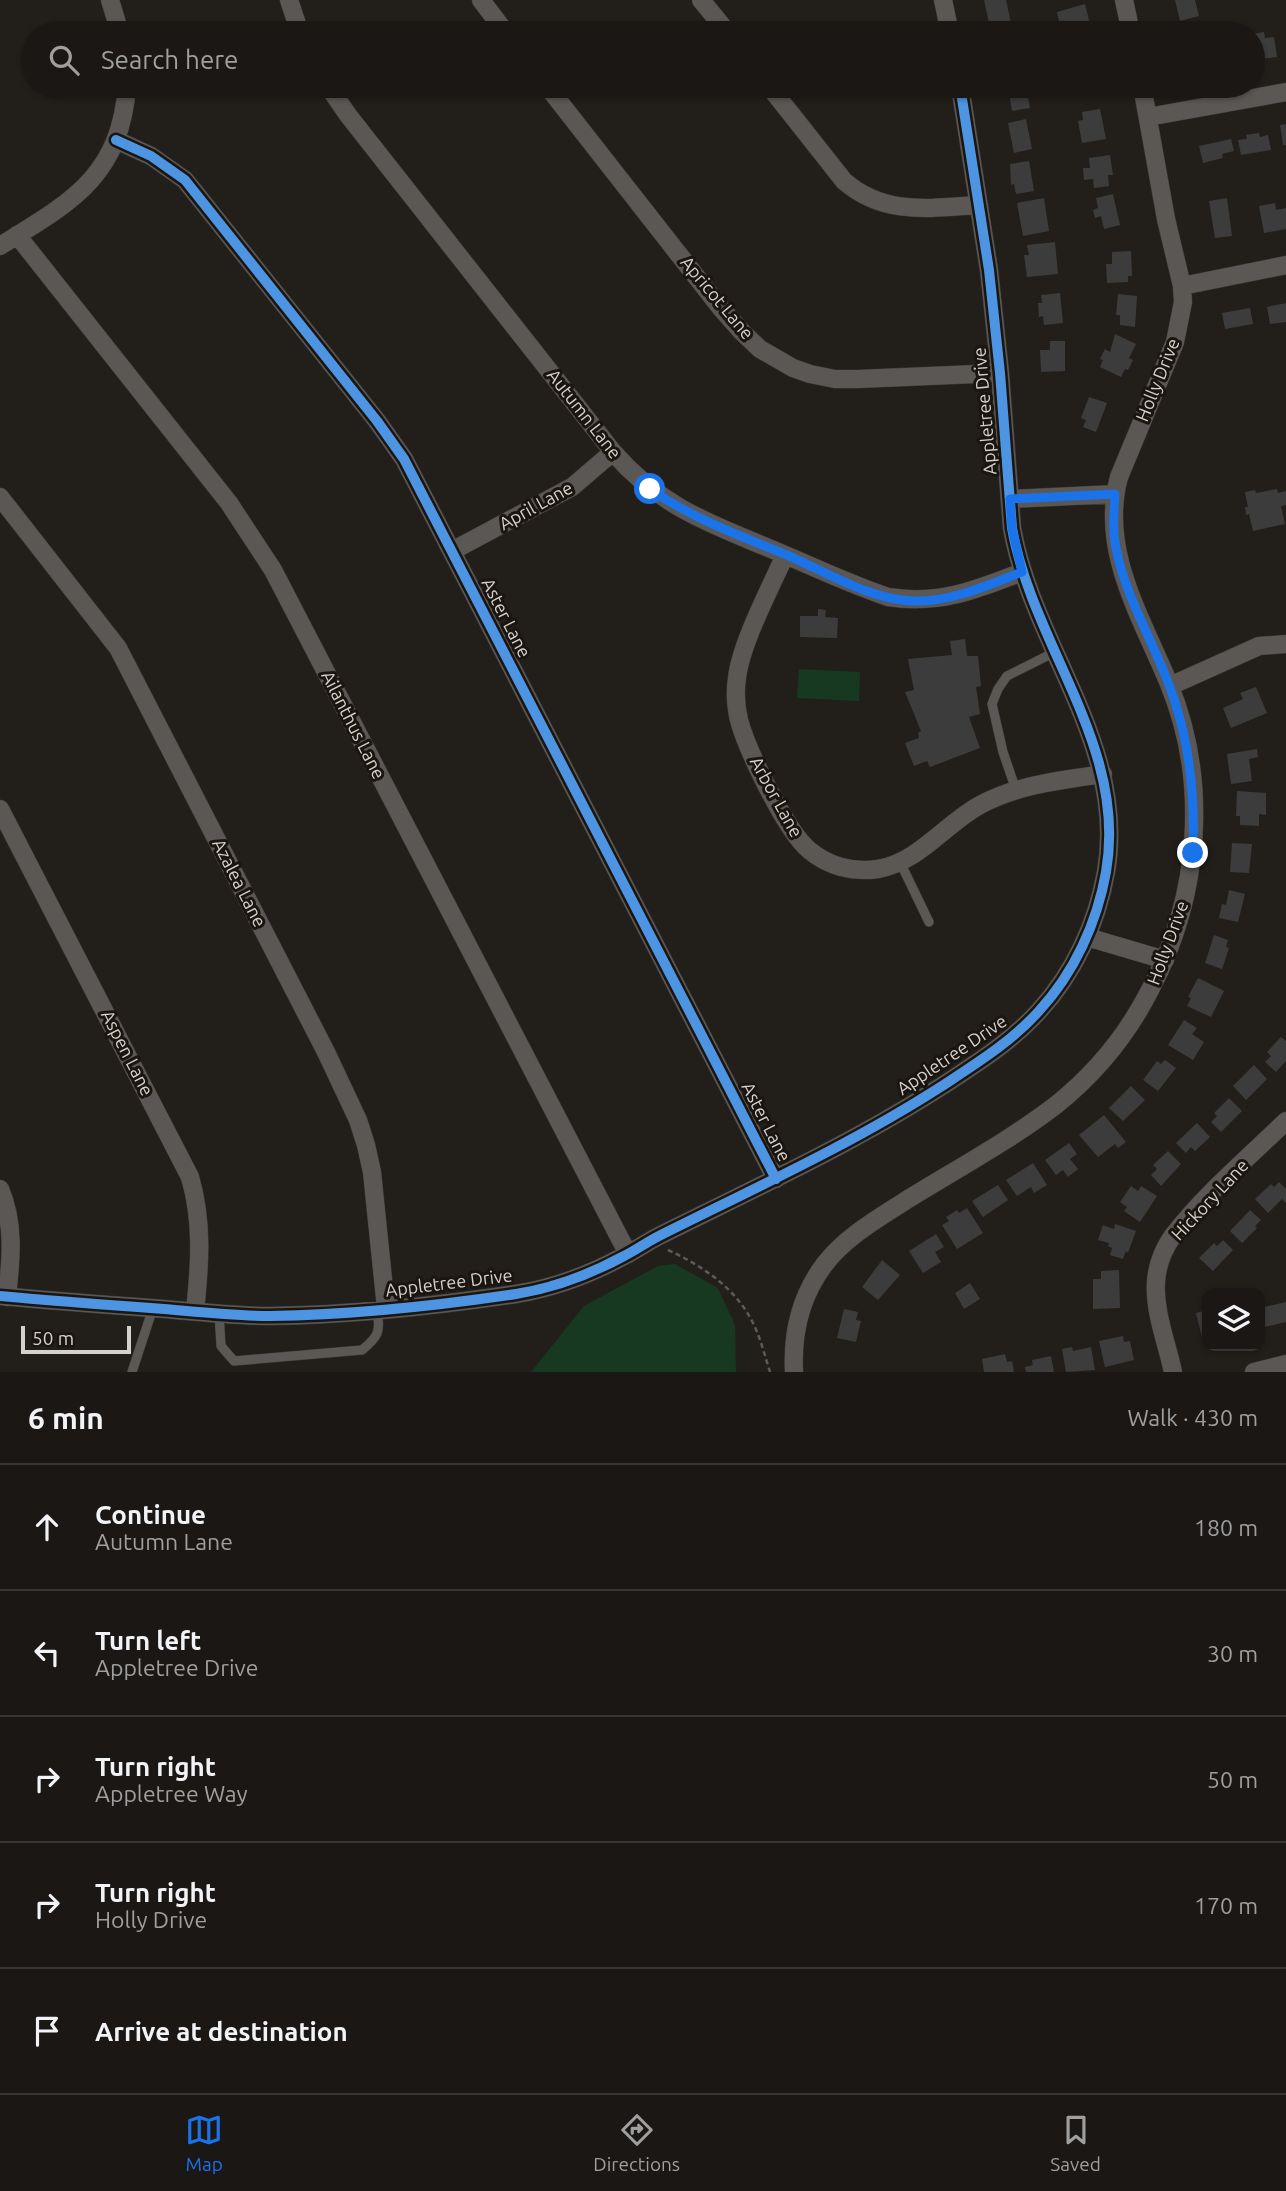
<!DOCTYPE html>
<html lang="en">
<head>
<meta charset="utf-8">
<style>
  :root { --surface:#1a1714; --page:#23201d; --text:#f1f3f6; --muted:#9f9fa0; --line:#383634; --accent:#1a73e8 }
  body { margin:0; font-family:Ubuntu,sans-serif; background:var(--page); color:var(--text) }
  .controls { position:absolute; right:21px; bottom:21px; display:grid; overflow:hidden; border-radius:14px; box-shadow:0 2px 5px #0004 }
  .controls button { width:63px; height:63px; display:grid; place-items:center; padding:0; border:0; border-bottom:2px solid var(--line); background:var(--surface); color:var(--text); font:35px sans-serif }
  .scale { position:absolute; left:21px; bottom:18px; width:110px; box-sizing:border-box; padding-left:7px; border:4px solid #d5d1cc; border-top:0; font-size:19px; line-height:24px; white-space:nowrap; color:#d5d1cc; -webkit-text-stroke:5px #1b150f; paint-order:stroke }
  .stop { position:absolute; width:21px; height:21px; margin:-16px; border:5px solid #1a73e8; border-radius:50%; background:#fff }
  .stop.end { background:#1a73e8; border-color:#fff; box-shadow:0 2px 7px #0008 }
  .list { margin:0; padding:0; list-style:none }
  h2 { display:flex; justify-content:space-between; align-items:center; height:91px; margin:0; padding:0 28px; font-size:30px }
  h2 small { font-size:23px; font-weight:400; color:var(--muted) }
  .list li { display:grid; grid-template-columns:46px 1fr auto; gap:21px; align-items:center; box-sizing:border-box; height:126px; padding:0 28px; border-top:2px solid var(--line) }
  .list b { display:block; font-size:26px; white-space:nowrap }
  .list p { margin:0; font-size:23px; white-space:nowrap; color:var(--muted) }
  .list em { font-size:23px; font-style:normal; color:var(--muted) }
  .icon { flex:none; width:38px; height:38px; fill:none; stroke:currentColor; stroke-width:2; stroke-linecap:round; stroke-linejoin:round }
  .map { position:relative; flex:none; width:1286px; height:1372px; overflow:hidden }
  .search { position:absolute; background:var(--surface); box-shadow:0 2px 5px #0004; left:21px; right:21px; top:21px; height:77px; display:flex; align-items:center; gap:18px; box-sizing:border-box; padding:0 24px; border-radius:38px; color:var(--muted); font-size:26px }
  .sheet { height:721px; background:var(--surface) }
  nav { display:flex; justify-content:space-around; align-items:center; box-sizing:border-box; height:98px; border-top:2px solid var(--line); background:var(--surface); font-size:19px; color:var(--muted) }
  nav a { display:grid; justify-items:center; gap:4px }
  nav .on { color:var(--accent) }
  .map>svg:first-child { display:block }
</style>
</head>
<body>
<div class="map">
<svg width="1286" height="1372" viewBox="0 0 1286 1372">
  <rect width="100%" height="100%" fill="#221f1b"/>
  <path fill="#173922" d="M799,669L860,672L859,701L797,698Z
    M675,1264L718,1288L735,1325L736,1372H531L584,1306L658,1266Z"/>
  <path fill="#3d3c3c" d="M984,0H1006L1011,23L992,27L991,22L989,23Z
    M1175,0H1195L1199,16L1180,21Z
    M1085,4L1092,32L1077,33L1075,26L1061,30L1057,12Z
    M1264,32L1265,38L1274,37L1277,57L1253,60V34Z
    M1008,86H1026L1030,108L1012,111Z
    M1100,109L1106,139L1082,143L1078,121L1083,120L1082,112Z
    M1026,119L1032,149L1014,153L1008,123Z
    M1286,124V145H1283L1280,125Z
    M1259,133L1260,137L1268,135L1271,150L1241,155L1238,140L1247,139L1246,135Z
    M1231,139L1234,151L1222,154L1223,158L1203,163L1199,146Z
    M1110,155L1113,175H1108L1109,186L1094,188L1093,179L1084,180L1083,168H1090L1089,158Z
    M1029,161L1034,191L1016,194L1014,184L1011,185L1010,164Z
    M1113,194L1120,225L1104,229L1101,216L1095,218L1093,210L1098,208L1096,198Z
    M1044,198L1049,231L1023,236L1017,203Z
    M1227,198L1232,236L1215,238L1209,201Z
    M1275,203L1276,210L1286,208V229L1264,233L1259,206Z
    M1055,242L1058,274L1027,277L1024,255H1029L1027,245Z
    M1131,251L1132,276H1128V282L1107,283L1106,264H1112V252Z
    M1060,293L1063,323L1044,325L1043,316L1039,317L1038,303H1042L1041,295Z
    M1118,294L1137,296L1135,327L1120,325V315H1116Z
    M1286,303V322L1270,324L1267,307Z
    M1250,308L1253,324L1225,329L1222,313Z
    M1115,334L1136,344L1129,358L1133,360L1128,370L1125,369L1121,377L1100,367L1103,360L1100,359L1105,349L1110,352Z
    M1050,341H1065V371L1041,372L1040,350H1050Z
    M1089,397L1107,403L1096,432L1083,427L1086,420L1081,418Z
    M1277,489L1278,493L1286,491V505L1281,506L1285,524L1253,531L1249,514L1246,515L1245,507H1248L1245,492L1255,490L1256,493Z
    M818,609L826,610L825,617L838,618L837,638L800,637V616H818Z
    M965,639L967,656H978L981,686L976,687L980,714L969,717L980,748L930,767L927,761L914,766L905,743L919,738L918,733L921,731L905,692L914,690L908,659L952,655L950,641Z
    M1256,687L1267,713L1231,728L1223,708L1243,699L1240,693Z
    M1257,749L1258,757L1249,759L1252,781L1231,784L1227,754Z
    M1237,791L1266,793V815L1259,814V826L1240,825V816H1236Z
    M1232,843L1252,844L1249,873L1230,872Z
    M1229,890L1245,894L1238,922L1219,918L1222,904L1226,905Z
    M1214,935L1228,940L1226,947L1229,948L1222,969L1205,963Z
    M1198,978L1224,991L1211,1017L1187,1006L1191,998L1188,997Z
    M1184,1020L1197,1028L1192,1034L1204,1042L1193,1060L1168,1045Z
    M1281,1037L1286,1041V1061L1276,1072L1265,1062L1271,1056L1267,1052Z
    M1165,1060L1176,1068L1158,1091L1143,1080L1157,1061L1161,1064Z
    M1254,1065L1267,1079L1246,1100L1233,1086Z
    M1131,1086L1145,1100L1123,1121L1109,1108Z
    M1229,1098L1242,1111L1221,1132L1211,1122L1217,1116L1214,1113Z
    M1104,1115L1126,1142L1118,1148L1115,1144L1098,1157L1079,1135Z
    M1197,1123L1210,1137L1195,1151L1191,1147L1186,1153L1176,1143Z
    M1069,1143L1077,1154L1070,1159L1078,1169L1068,1177L1063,1170L1056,1175L1045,1160Z
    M1168,1151L1181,1164L1161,1186L1151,1175L1157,1169L1153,1165Z
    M1033,1163L1047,1185L1034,1193L1031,1187L1017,1196L1006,1180Z
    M1279,1182L1286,1189V1203L1282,1199L1268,1213L1255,1199L1271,1184L1274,1187Z
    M998,1185L1008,1200L983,1217L972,1201Z
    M1131,1186L1138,1191L1141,1186L1157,1196L1140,1222L1124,1211L1127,1207L1120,1202Z
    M967,1208L983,1233L957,1249L942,1225L949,1221L946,1217L957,1210L959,1213Z
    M1250,1210L1261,1220L1255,1226L1257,1228L1242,1243L1230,1231Z
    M1115,1224L1136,1231L1128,1253L1126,1251L1123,1259L1110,1255L1112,1248L1108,1246L1109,1243L1098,1240L1103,1225L1114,1229Z
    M936,1234L944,1247L935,1252L941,1262L923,1273L909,1251Z
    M1223,1240L1233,1250L1213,1271L1199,1258L1214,1243L1217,1246Z
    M882,1260L900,1275L878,1300L862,1287Z
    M1119,1270L1120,1308L1093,1309V1279H1101V1271Z
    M970,1283L980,1299L964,1309L955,1293Z
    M1286,1302V1322L1264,1327L1260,1308Z
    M844,1309L858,1312L856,1320L861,1321L856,1342L837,1338Z
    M1207,1310V1340L1203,1341L1196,1313Z
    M1123,1336L1124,1342L1130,1341L1134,1360L1105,1367L1099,1341Z
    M1072,1347L1073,1351L1091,1347L1095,1370L1066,1372L1062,1349Z
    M1005,1354L1007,1362L1012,1361L1014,1372H984L982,1359Z
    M1051,1356L1054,1372H1026L1025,1367L1033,1365L1032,1360Z"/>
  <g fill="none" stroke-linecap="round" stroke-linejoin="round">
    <g stroke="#3b3936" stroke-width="10">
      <path id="service" d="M1016,790L1003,752L992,704L998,689L1007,676L1055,652
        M900,862L929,922
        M219,1313L221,1346L234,1361L362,1350C378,1337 381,1332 377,1310
        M132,1372L153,1308"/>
    </g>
    <g stroke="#3b3936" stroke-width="19">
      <path id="minor" d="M110,0L120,33
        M289,0L300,33
        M481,0L506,33
        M701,0L728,33
        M943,0L950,33
        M1124,0L1131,33
        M328,86L348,115L613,452C663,510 715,525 783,554C818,569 852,585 888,597C940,605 975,590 1022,572
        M547,86L720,307L742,332L760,349L793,368L810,374L835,379H858L1000,373
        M769,86L844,181C884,216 930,208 979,205
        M1148,117L1286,92
        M116,140L151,156L185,180L377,421L404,459L776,1179
        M17,235L229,503L273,570L628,1254
        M0,246C71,202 120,177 127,86
        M1182,286L1286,265
        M0,497L118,648L326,1052L358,1120L366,1145L372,1172L386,1308
        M1010,499L1115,494
        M452,551L572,487L613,452
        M785,555C770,589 741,643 737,678C735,691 736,707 739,720C747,750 786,831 809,850C828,866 853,873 878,869C919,862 945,824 980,805C1017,785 1061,780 1103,774
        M1170,686L1259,646L1286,644
        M0,809L190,1177C203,1222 200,1264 195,1311
        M1087,937L1165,960
        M0,1189C15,1224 11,1260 7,1297
        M0,1296C54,1301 109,1305 164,1309C199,1312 235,1316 270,1316C352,1315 435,1306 516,1294C554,1288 589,1275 624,1256C636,1250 647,1242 659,1236C755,1188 852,1144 942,1086C977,1063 1011,1042 1039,1011C1074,973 1097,923 1106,872C1128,746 1033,647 1012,528L1000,373L989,270L960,86
        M794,1372C792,1333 800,1297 824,1265C844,1238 877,1219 905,1201C955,1170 1009,1141 1056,1105C1096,1073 1128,1034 1151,988C1200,895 1209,782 1169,684C1142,618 1099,551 1119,477L1175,342L1183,302L1182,286L1166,219L1142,86
        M1173,1372C1167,1343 1154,1312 1156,1282C1157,1266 1163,1250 1172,1237C1202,1197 1250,1156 1286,1121
        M1254,1372L1286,1364"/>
    </g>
    <path stroke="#5d5a57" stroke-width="2.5" stroke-dasharray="5 3.5" stroke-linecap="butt" d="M668,1250C703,1266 737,1289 754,1325C761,1340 765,1356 770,1372"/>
    <use href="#service" stroke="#5a5754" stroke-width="9"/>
    <use href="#minor" stroke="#5a5754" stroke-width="18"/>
    <g stroke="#1b150f" stroke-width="15">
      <path id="cycleway" d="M116,140L151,156L185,180L377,421L404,459L776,1179
        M0,1296C54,1301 109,1305 164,1309C199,1312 235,1316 270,1316C352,1315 435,1306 516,1294C554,1288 589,1275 624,1256C636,1250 647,1242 659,1236C755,1188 852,1144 942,1086C977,1063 1011,1042 1039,1011C1074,973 1097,923 1106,872C1128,746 1033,647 1012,528L1000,373L989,270L960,86"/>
    </g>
    <use href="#cycleway" stroke="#4d94e3" stroke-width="10"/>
  </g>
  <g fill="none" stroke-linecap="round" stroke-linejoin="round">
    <path stroke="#1a73e8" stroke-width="9" d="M650,489C693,519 741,536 789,556C828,573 871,600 914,601C951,602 988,585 1022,572L1012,528L1010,499L1115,494C1114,512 1112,530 1116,548C1126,601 1158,648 1174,699C1191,749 1195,800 1193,853"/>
  </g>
  <g text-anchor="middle" stroke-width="6" stroke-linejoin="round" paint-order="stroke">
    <g font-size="18" fill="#d5d1cc" stroke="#1b150f">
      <text transform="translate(717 298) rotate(50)" y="6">Apricot Lane</text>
      <text transform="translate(1158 380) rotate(-68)" y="6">Holly Drive</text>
      <text transform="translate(985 411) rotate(-95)" y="6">Appletree Drive</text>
      <text transform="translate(584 414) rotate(52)" y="6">Autumn Lane</text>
      <text transform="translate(536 506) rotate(-29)" y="6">April Lane</text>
      <text transform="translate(506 618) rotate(63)" y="6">Aster Lane</text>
      <text transform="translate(353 725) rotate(63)" y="6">Ailanthus Lane</text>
      <text transform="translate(776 797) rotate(61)" y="6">Arbor Lane</text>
      <text transform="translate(239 883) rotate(63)" y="6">Azalea Lane</text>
      <text transform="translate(1168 943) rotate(-70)" y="6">Holly Drive</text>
      <text transform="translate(127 1053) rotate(63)" y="6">Aspen Lane</text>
      <text transform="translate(952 1055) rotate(-34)" y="6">Appletree Drive</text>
      <text transform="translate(766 1122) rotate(63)" y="6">Aster Lane</text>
      <text transform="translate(1210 1200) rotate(-47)" y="6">Hickory Lane</text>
      <text transform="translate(449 1283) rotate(-7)" y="6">Appletree Drive</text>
    </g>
  </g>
</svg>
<div class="controls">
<button><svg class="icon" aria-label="layers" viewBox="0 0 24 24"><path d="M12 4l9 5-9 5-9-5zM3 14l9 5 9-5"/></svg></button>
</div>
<div class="scale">50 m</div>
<div class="stop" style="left:650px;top:489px"></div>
<div class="stop end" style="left:1193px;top:853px"></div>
<div class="search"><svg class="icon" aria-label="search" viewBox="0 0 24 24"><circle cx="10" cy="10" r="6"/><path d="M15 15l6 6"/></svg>Search here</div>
</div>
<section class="sheet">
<h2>6 min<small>Walk · 430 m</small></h2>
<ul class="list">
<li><svg class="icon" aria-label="ahead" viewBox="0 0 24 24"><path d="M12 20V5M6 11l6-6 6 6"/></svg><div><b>Continue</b><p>Autumn Lane</p></div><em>180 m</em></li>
<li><svg class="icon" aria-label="left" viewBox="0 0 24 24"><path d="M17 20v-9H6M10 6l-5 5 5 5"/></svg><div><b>Turn left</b><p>Appletree Drive</p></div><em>30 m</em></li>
<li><svg class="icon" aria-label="right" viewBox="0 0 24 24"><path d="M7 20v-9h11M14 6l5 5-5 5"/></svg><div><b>Turn right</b><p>Appletree Way</p></div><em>50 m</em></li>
<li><svg class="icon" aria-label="right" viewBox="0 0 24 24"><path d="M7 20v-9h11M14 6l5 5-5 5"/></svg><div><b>Turn right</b><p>Holly Drive</p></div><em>170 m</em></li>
<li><svg class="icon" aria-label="arrive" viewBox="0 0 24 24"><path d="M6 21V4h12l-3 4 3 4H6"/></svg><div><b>Arrive at destination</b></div></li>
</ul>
</section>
<nav>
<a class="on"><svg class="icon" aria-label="map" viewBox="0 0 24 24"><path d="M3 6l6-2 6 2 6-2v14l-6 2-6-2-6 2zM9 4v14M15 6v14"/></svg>Map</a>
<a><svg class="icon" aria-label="directions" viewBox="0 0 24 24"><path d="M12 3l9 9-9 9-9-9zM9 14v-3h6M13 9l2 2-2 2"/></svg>Directions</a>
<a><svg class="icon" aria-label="saved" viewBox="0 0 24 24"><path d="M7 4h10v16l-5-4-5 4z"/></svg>Saved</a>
</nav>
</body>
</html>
